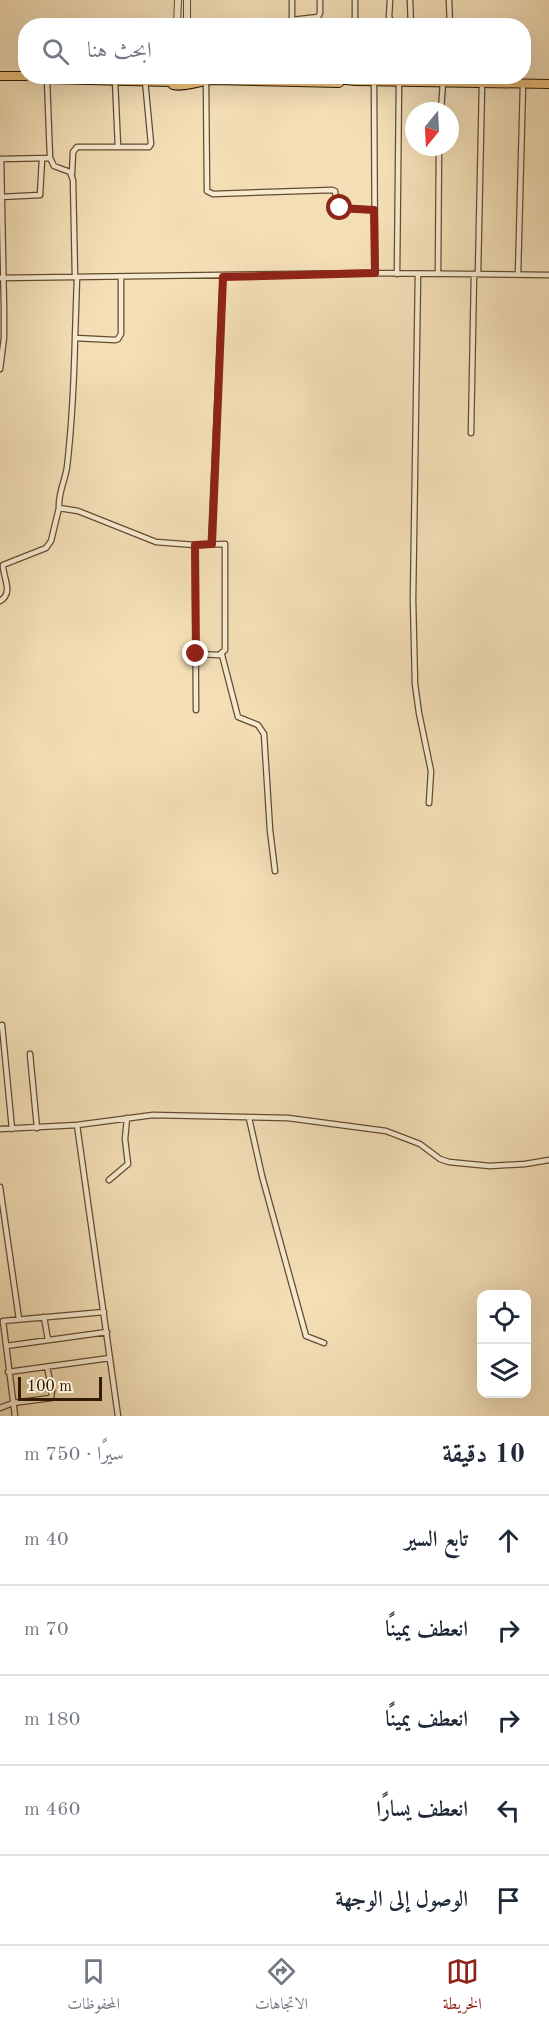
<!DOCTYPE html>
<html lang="ar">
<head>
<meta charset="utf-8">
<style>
  :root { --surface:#fff; --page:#f6f6f7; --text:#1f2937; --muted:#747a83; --line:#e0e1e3; --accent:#8f2418 }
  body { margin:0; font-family:"Old Standard TT",Amiri,serif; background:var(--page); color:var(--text); direction:rtl }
  .controls { position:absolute; right:18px; bottom:18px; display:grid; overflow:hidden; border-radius:12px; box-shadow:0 6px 24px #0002 }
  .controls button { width:54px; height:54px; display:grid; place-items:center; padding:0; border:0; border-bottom:2px solid var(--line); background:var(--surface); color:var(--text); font:30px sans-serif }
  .compass { position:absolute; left:405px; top:102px; width:54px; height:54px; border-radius:50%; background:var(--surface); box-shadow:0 6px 24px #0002; rotate:198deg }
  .scale { position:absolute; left:18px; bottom:15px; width:84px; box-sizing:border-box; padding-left:6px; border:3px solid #331c04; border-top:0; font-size:16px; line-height:21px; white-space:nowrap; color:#331c04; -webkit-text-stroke:4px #f7ead0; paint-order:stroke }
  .stop { position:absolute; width:18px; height:18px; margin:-14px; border:4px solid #8f2418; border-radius:50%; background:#fff }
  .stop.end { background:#8f2418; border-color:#fff; box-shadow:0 2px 6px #0008 }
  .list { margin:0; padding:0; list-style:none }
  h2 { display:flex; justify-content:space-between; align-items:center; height:78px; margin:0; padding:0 24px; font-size:26px }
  h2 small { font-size:20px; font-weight:400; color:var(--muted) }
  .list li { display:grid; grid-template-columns:39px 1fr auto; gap:18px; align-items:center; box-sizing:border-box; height:90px; padding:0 24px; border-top:2px solid var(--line) }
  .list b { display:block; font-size:22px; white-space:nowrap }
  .list em { font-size:20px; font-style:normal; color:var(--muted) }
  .icon { flex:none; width:33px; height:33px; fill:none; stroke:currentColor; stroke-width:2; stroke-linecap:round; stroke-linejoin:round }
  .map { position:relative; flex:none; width:549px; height:1416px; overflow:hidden; direction:ltr }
  .search { position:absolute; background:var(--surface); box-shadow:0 6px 24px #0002; left:18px; right:18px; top:18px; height:66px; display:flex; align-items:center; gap:15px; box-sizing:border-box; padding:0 21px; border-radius:24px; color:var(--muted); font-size:22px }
  .sheet { height:528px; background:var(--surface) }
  nav { display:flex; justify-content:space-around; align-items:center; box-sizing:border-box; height:84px; border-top:2px solid var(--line); background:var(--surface); font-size:16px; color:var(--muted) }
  nav a { display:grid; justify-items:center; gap:3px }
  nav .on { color:var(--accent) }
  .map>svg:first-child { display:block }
</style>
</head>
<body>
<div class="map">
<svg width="549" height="1416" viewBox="0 0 549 1416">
  <rect width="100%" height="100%" fill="#f3deb6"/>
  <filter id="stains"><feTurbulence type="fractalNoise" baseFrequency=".00333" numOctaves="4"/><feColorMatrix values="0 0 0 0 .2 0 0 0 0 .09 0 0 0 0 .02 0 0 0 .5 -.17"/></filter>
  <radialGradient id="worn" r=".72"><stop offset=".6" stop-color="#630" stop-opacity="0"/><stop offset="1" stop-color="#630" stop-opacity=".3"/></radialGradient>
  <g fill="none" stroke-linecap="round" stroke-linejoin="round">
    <g stroke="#634c30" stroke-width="7">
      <path id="minor" d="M292,0V26
        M355,0V26
        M390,0L389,17L394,26
        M410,0L411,26
        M449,0L450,26
        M292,20L318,17L320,13V0
        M115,80L118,147
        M206,81L207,191L213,194L332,190L335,191L337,206L340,208L374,210
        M374,81L375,273
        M441,111L443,82
        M50,158L54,166L70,172L73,180L75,277
        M72,174L73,152L77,147H149L151,144L145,80
        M1,197L40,195L42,159
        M397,274L399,82
        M418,274L413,600L415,684L419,713L431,771L429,803
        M438,274L439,147
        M478,274L482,84
        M518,274L523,84
        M77,277L75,338L115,340L118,339L121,334V277
        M0,278L375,273L549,275
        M0,369L4,338V308L1,159L50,158L47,79
        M471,433L474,274
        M59,508C58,493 65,481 67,467C72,424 74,381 75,338
        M211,544L223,277
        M0,601C14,593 3,578 3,565L46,548L51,541L59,508L78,511L156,542L195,545
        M222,655L238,717L258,725L264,734L270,830L275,871
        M196,710L195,545L225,544V650L219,655L196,654
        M2,1025L12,1129
        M30,1054L37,1128
        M249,1118L262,1176L306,1336L324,1343
        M77,1125L118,1416
        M0,1129L77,1125L153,1115L288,1118L386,1131L420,1144L440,1159L449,1162L490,1166L525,1164L549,1160
        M109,1180L128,1164L125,1139L127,1118
        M0,1187L19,1319
        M44,1317L48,1340
        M6,1346L107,1332
        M8,1372L110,1358
        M0,1408L13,1403L51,1398L52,1390L47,1367
        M15,1416L3,1321L104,1312"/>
    </g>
    <g stroke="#634c30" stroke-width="8">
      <path id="tertiary" d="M177,26L178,0
        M187,26V0"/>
    </g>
    <g stroke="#331c04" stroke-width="10">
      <path id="primary" d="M0,76H26
        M33,76L47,79L170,82
        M168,76L173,85C183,88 201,81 213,80L339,83
        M306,76L356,81L549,84"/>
    </g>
    <use href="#minor" stroke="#f7ead0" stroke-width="4.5"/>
    <use href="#tertiary" stroke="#f7ead0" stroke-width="6"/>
    <use href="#primary" stroke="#eabf7b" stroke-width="8"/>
  </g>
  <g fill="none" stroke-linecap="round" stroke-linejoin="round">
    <path stroke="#8f2418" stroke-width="8" d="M196,654L195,545L212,544L223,277L375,273L374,210L340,208"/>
  </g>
  <rect width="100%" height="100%" filter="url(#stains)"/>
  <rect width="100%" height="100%" fill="url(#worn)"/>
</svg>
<div class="controls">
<button><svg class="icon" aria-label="locate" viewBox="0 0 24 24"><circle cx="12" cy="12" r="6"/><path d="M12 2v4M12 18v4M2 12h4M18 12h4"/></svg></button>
<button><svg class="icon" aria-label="layers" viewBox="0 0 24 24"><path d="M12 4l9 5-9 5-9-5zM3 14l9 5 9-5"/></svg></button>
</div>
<svg class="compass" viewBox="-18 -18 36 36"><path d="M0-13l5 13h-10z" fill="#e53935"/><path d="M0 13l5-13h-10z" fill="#747a83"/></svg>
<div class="scale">100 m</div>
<div class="stop" style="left:340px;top:208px"></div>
<div class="stop end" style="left:196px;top:654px"></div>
<div class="search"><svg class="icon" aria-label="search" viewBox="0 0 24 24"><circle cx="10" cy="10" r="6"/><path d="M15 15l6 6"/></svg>ابحث هنا</div>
</div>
<section class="sheet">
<h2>10 دقيقة<small>سيرًا · 750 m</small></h2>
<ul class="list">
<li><svg class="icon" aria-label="ahead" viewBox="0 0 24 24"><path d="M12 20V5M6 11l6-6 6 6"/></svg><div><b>تابع السير</b></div><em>40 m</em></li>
<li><svg class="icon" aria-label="right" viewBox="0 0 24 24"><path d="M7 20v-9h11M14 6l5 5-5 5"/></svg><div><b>انعطف يمينًا</b></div><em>70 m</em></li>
<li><svg class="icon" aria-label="right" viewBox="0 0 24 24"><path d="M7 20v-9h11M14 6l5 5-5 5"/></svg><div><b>انعطف يمينًا</b></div><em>180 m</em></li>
<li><svg class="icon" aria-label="left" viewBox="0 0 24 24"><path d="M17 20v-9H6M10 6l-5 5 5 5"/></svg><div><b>انعطف يسارًا</b></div><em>460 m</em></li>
<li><svg class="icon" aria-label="arrive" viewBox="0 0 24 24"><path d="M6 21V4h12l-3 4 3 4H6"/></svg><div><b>الوصول إلى الوجهة</b></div></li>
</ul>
</section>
<nav>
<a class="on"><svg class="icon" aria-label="map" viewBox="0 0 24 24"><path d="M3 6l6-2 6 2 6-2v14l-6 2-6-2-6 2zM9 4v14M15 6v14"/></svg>الخريطة</a>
<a><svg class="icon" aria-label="directions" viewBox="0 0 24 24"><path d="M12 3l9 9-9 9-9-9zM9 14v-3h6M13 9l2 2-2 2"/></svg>الاتجاهات</a>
<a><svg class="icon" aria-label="saved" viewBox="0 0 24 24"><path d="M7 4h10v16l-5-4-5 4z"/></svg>المحفوظات</a>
</nav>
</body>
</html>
